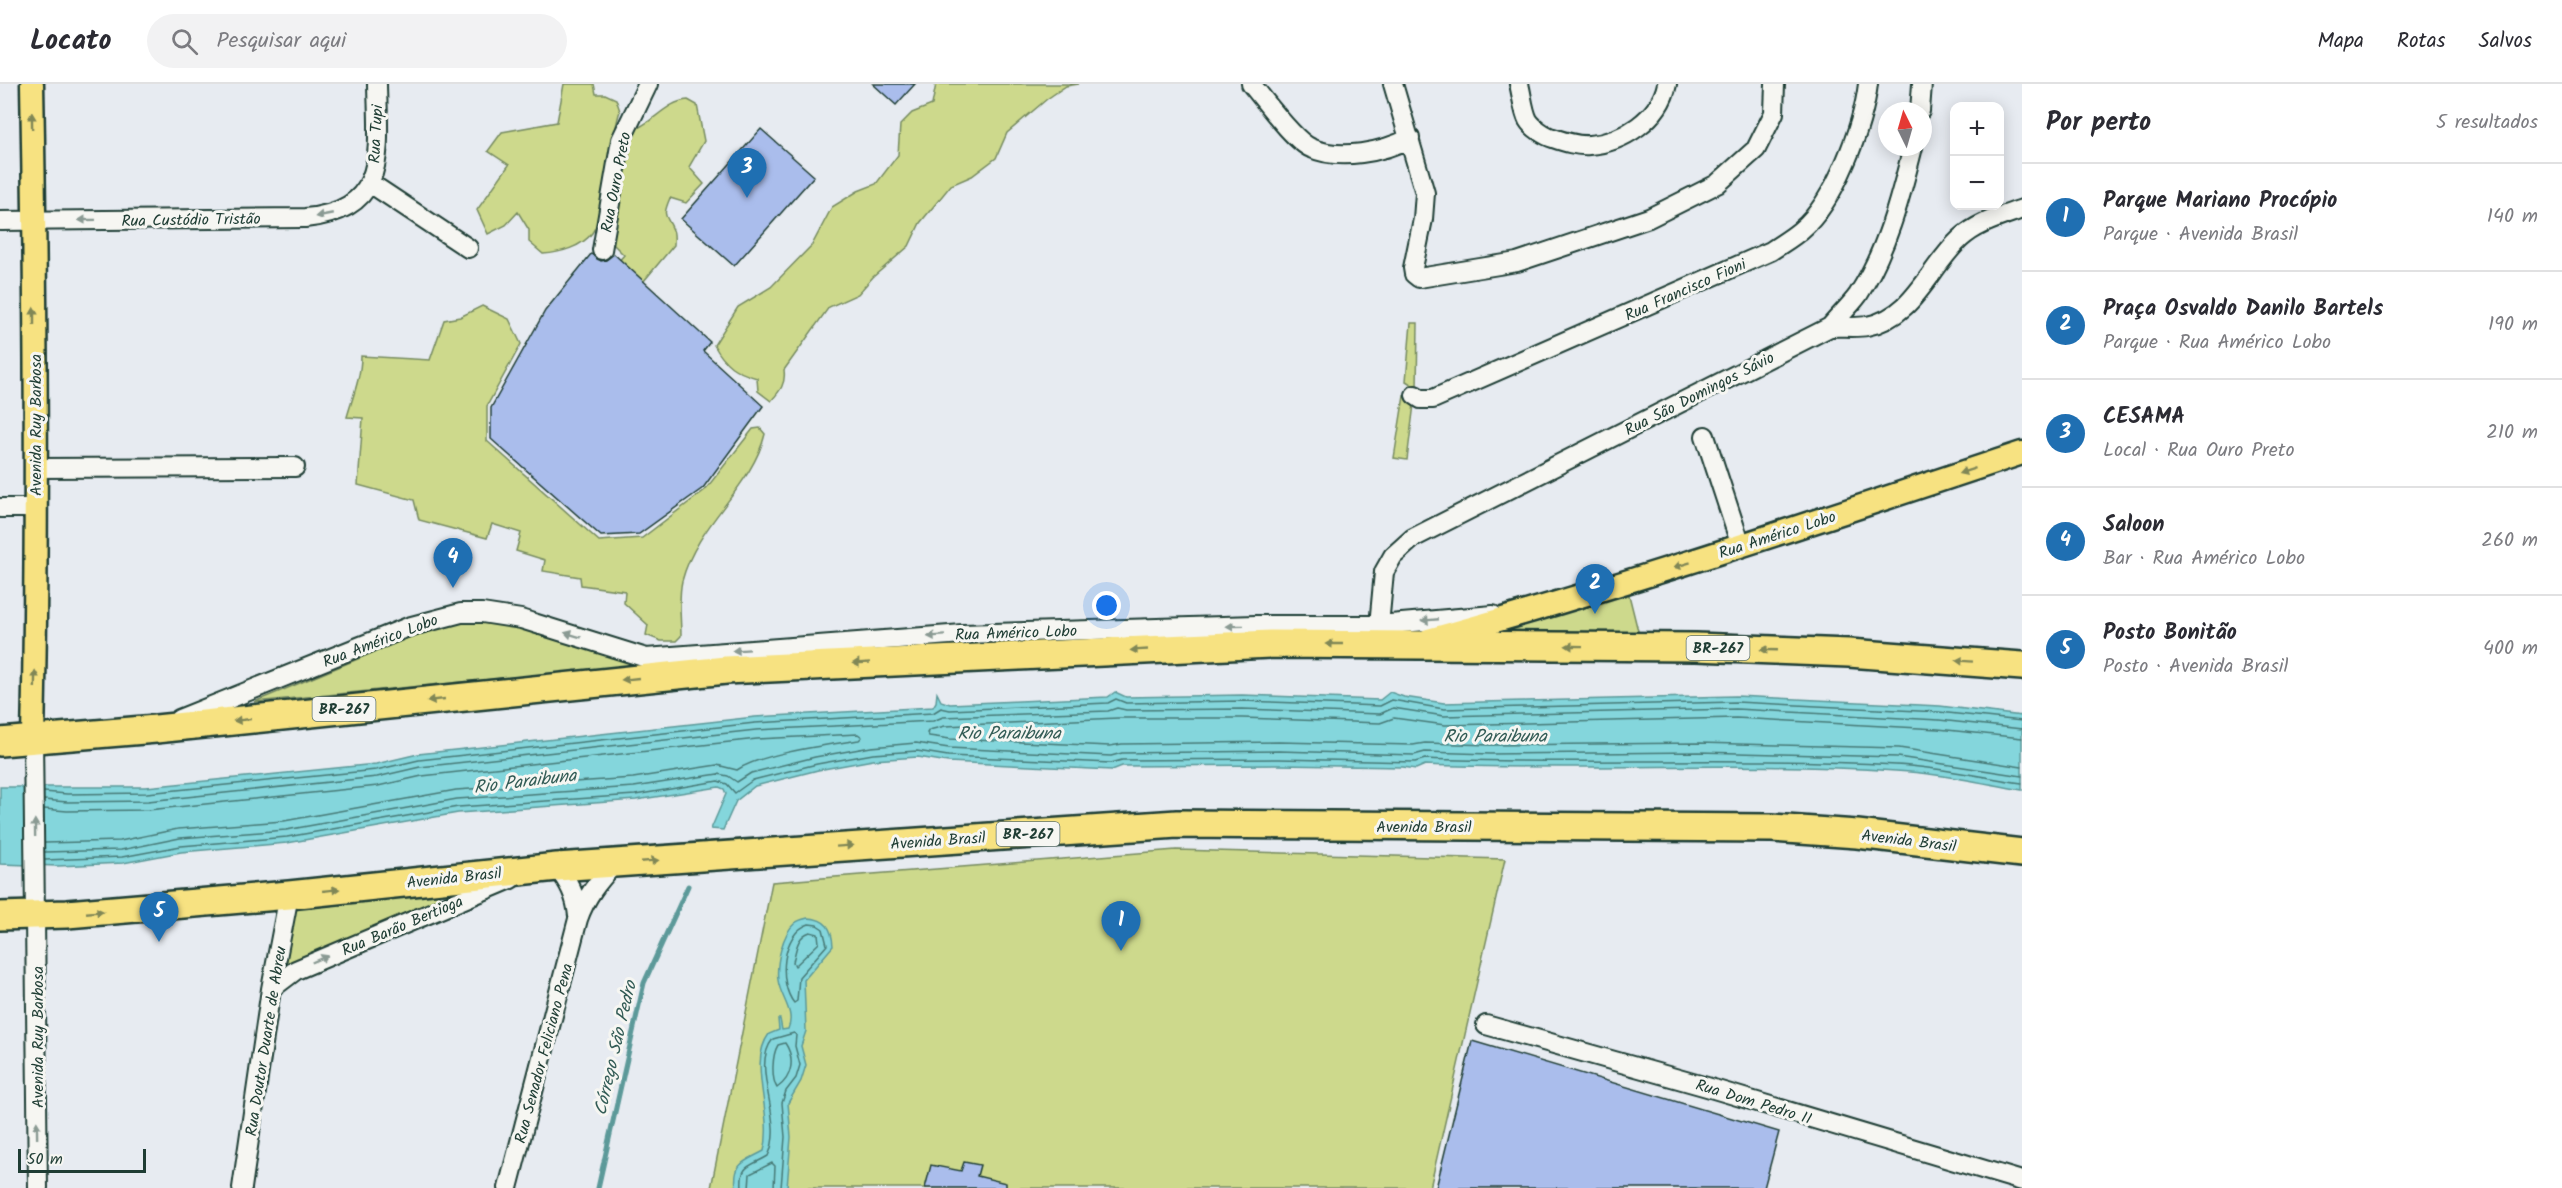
<!DOCTYPE html>
<html lang="pt">
<head>
<meta charset="utf-8">
<style>
  :root { --surface:#fff; --page:#f2f2f3; --text:#2b2b33; --muted:#7c7c81; --line:#e1e1e2; --accent:#1f6fb2 }
  body { margin:0; font-family:Kalam,sans-serif; background:var(--page); color:var(--text) }
  .controls { position:absolute; right:18px; top:18px; display:grid; overflow:hidden; border-radius:12px; box-shadow:0 3px 15px #0003 }
  .controls button { width:54px; height:54px; display:grid; place-items:center; padding:0; border:0; border-bottom:2px solid var(--line); background:var(--surface); color:var(--text); font:30px sans-serif }
  .compass { position:absolute; left:1878px; top:18px; width:54px; height:54px; border-radius:50%; background:var(--surface); box-shadow:0 3px 15px #0003; rotate:355deg }
  .scale { position:absolute; left:18px; bottom:15px; width:128px; box-sizing:border-box; padding-left:6px; border:3px solid #1f3d34; border-top:0; font-size:16px; line-height:21px; white-space:nowrap; color:#1f3d34; -webkit-text-stroke:4px #f6f6f2; paint-order:stroke }
  .you { position:absolute; left:1107px; top:522px; width:21px; height:21px; margin:-15px; border:4px solid #fff; border-radius:50%; background:#1a73e8; box-shadow:0 0 0 9px #1a73e833 }
  .badge { display:grid; place-items:center; width:39px; height:39px; border-radius:50%; background:var(--accent); color:#fff; font-size:20px; font-weight:700 }
  .pin { position:absolute; translate:-50% -50px; filter:drop-shadow(0 2px 3px #0008) }
  .pin::after { content:''; position:absolute; top:32px; width:21px; height:18px; background:inherit; clip-path:polygon(0 0,100% 0,50% 100%) }
  .list { margin:0; padding:0; list-style:none }
  h2 { display:flex; justify-content:space-between; align-items:center; height:78px; margin:0; padding:0 24px; font-size:26px }
  h2 small { font-size:20px; font-weight:400; color:var(--muted) }
  .list li { display:grid; grid-template-columns:39px 1fr auto; gap:18px; align-items:center; box-sizing:border-box; height:108px; padding:0 24px; border-top:2px solid var(--line) }
  .list b { display:block; font-size:22px; white-space:nowrap }
  .list p { margin:0; font-size:20px; white-space:nowrap; color:var(--muted) }
  .list em { font-size:20px; font-style:normal; color:var(--muted) }
  .icon { flex:none; width:33px; height:33px; fill:none; stroke:currentColor; stroke-width:2; stroke-linecap:round; stroke-linejoin:round }
  .map { position:relative; flex:none; width:2022px; height:1104px; overflow:hidden }
  header { display:flex; align-items:center; gap:36px; box-sizing:border-box; height:84px; padding:0 30px; background:var(--surface); border-bottom:2px solid var(--line) }
  header strong { font-size:28px }
  nav { display:flex; gap:33px; margin-inline-start:auto; font-size:21px }
  .search { width:420px; height:54px; background:var(--page); display:flex; align-items:center; gap:15px; box-sizing:border-box; padding:0 21px; border-radius:33px; color:var(--muted); font-size:22px }
  main { display:flex }
  aside { flex:1; background:var(--surface) }
  .map>svg:first-child { display:block }
</style>
</head>
<body>
<header>
<strong>Locato</strong>
<div class="search"><svg class="icon" aria-label="search" viewBox="0 0 24 24"><circle cx="10" cy="10" r="6"/><path d="M15 15l6 6"/></svg>Pesquisar aqui</div>
<nav><a>Mapa</a><a>Rotas</a><a>Salvos</a></nav>
</header>
<main>
<div class="map">
<svg width="2022" height="1104" viewBox="0 0 2022 1104">
  <rect width="100%" height="100%" fill="#e7ebf1"/>
  <filter id="ink" filterUnits="userSpaceOnUse"><feTurbulence type="fractalNoise" baseFrequency=".0167" numOctaves="2"/><feDisplacementMap in="SourceGraphic" scale="12" xChannelSelector="R" yChannelSelector="G"/><feConvolveMatrix kernelMatrix="1 2 1 2 8 2 1 2 1" color-interpolation-filters="sRGB"/></filter>
  <g filter="url(#ink)">
    <path fill="#cdd98c" stroke="#768b60" stroke-width="1.5" d="M564,0H594L596,10H605L616,15L620,27C609,59 609,125 592,149C582,163 560,169 543,170L529,158V146L518,128L506,141L488,150L477,126L509,81L488,67L502,48L557,38Z
      M936,0H1079L1066,2L1047,15L1007,49L996,74L972,92L951,101L920,139L909,162L873,193L858,210L829,223L784,286C786,300 780,307 771,317L758,307L757,294C735,288 725,281 714,261L738,223L771,203L812,161L832,123L858,107L876,100L898,71L900,41L912,29L932,21Z
      M688,16L697,21L704,57L689,83L704,100L686,119L670,114C661,135 667,130 673,146C675,150 674,156 674,161L633,210L611,186L624,171L609,156L630,47C652,41 666,17 688,16Z
      M482,222L509,235L521,260L487,322V357L599,457L642,454L705,406L753,345L760,344L765,350C752,404 697,439 682,497C678,514 681,535 681,552L676,557H661L646,551L648,541L624,519L625,507L581,501L580,493L543,487L545,476L516,467L521,449L492,440L487,454L419,436L414,416L358,401L363,334L347,333C353,312 361,293 361,272L430,276L444,236L460,233Z
      M1411,239H1418L1417,304L1406,297Z
      M1404,312L1414,320L1407,376L1394,374Z
      M1628,507L1640,555L1484,553Z
      M469,536L512,540L648,580L254,618L430,545Z
      M1176,766L1505,775L1430,1104H711L772,798Z
      M438,806L440,818L284,884L295,820Z"/>
    <path fill="#84d6dc" stroke="#5c9999" stroke-width="1.5" d="M1115,608L1126,613L1242,611L1380,616L1390,608L1404,613L1444,619L1736,612L1940,622L2022,632V706C1981,699 1938,689 1896,687C1739,677 1582,687 1425,681L1416,685L1403,683L1279,681L1122,682L1112,686L948,678L918,673L873,676L818,686L755,702L736,717L723,746L711,745L726,710L724,705L719,703L636,716L458,729L287,759L181,768L123,779L58,782L0,780V703H146L376,680L418,670L755,633L933,623L936,618L937,609L941,617L950,620L1108,613Z
      M808,834C827,835 832,845 833,862L804,896L806,947L801,962L806,981L801,997L788,1019L791,1053L787,1104H736C733,1078 744,1078 764,1067C774,1029 747,980 769,950L779,946L778,935H780L782,946L788,945C796,928 780,913 778,896C776,880 782,850 795,839C799,836 804,835 808,834Z"/>
    <g fill="none" stroke-linecap="round" stroke-linejoin="round">
      <path stroke="#477a77" stroke-width="1.5" d="M2022,654L1938,645L1736,634L1445,641L1394,634L1380,639L1242,634H1118L945,642L929,646L927,649L929,652L950,655L1110,662L1122,660L1279,658L1413,661L1425,659L1491,661L1699,659L1899,664L2022,683
        M44,708L67,710L147,709L376,686L419,676L755,639L933,629L941,624L950,626L1108,619L1116,615L1126,619L1242,617L1380,622L1392,616L1444,625L1736,618L1939,628L2022,637
        M44,716L67,718L148,717L377,693L420,683L756,646L933,637L943,633L1108,627L1117,624L1126,626L1242,625L1380,630L1393,624L1444,632L1736,625L1939,636L2022,645
        M44,725L67,727L148,726L378,702L422,692L757,655L858,650L862,653L859,656C827,661 763,669 737,686L717,681L633,694L456,706L284,737L178,745L120,757L45,759
        M45,768L121,766L180,754L286,746L457,715L634,703L718,690L728,692L737,698L751,689L815,673L871,663L916,659L949,664L1111,672L1122,669L1279,667L1414,671L1425,668L1491,670L1699,668L1898,673L2022,692
        M45,776L122,773L181,762L287,753L458,723L635,711L718,697L727,700L735,709L753,696L817,680L873,670L917,667L948,672L1111,679L1122,676L1279,675L1415,678L1425,675C1582,681 1739,672 1896,681C1938,683 1981,693 2022,699
        M809,840L817,841L823,845L827,861L799,893L797,917L794,919C778,899 781,849 809,840Z
        M810,848L818,850L819,859L795,882L793,878C796,866 797,852 810,848Z
        M785,959C795,974 793,993 777,1004C771,994 772,971 778,961Z
        M742,1104C740,1080 750,1083 768,1072C786,1036 749,984 773,955L794,949L796,951L795,962L800,981L796,994L786,1007L782,1019L785,1053L781,1104
        M749,1104L750,1090L772,1079L775,1082L774,1104"/>
      <path stroke="#5c9999" stroke-width="5" d="M598,1104L644,899L688,802"/>
    </g>
    <path fill="#aabdec" stroke="#1f3d34" stroke-width="1.5" d="M873,0H915L896,21Z
      M761,45L814,92L734,182L681,135Z
      M591,170L601,177L606,176L614,170L710,258L703,267L763,322L703,404L639,450L601,452L491,355V324L545,227Z
      M1472,957L1779,1048L1764,1104H1436Z
      M964,1078L980,1081L977,1092L1006,1099V1104H925L931,1081L961,1087Z"/>
    <g fill="none" stroke-linecap="round" stroke-linejoin="round">
      <g stroke="#1f3d34" stroke-width="22">
        <path id="minor" d="M1251,0C1264,15 1294,57 1311,64C1340,77 1383,68 1410,54
          M1393,0L1425,109L1423,135L1413,184L1414,190L1419,194L1517,178L1649,134L1717,100L1756,65L1774,29L1775,0
          M1519,0C1522,11 1523,26 1528,36C1532,43 1545,52 1553,54C1565,58 1577,62 1589,61C1623,59 1660,34 1667,0
          M1920,27L1922,0
          M370,99L468,164
          M0,137L305,134C390,126 378,66 377,0
          M602,166L621,56L648,0
          M1830,243C1842,242 1855,244 1867,242C1914,233 1928,185 1960,155C1977,139 2000,133 2022,125
          M1415,311L1421,315H1433L1771,167C1781,160 1792,154 1801,146C1835,118 1863,42 1868,0
          M1705,352L1741,462
          M35,384L295,383
          M0,424H35
          M1378,552L1384,488L1393,472L1413,454L1830,243C1839,232 1850,222 1858,211C1887,166 1900,115 1913,63
          M646,574L963,550L1256,541H1379L1493,531
          M179,635L408,543L461,529H482L521,535L656,577
          M33,653L38,1104
          M557,783C569,799 576,811 578,832
          M271,905L296,886L511,795
          M1486,941L1707,1003L2022,1097
          M242,1104L271,905L289,811
          M508,1104L578,835C586,812 598,798 614,780"/>
      </g>
      <g stroke="#1f3d34" stroke-width="27">
        <path id="major" d="M32,0C36,218 38,436 33,653
          M1428,556C1629,501 1825,434 2022,369"/>
      </g>
      <g stroke="#1f3d34" stroke-width="32">
        <path id="highway" d="M0,658L156,645L726,586L1270,560L1696,563L1849,569L2022,582
          M0,832L67,830L289,811L557,783L1177,740L1772,744L1857,750L2022,769"/>
      </g>
      <use href="#minor" stroke="#f6f6f2" stroke-width="18"/>
      <use href="#major" stroke="#f7e281" stroke-width="22"/>
      <use href="#highway" stroke="#f7e281" stroke-width="27"/>
    </g>
    <defs><path id="oneway-solid" d="M-6-.8H1V-3.2L6.5 0L1 3.2V.8H-6Z" transform="scale(1.5)"/></defs>
    <g fill="#808757">
      <use href="#oneway-solid" transform="translate(32 37) rotate(-91)"/>
      <use href="#oneway-solid" transform="translate(34 232) rotate(-90)"/>
      <use href="#oneway-solid" transform="translate(1967 387) rotate(162)"/>
      <use href="#oneway-solid" transform="translate(1682 481) rotate(163)"/>
      <use href="#oneway-solid" transform="translate(1334 560) rotate(180)"/>
      <use href="#oneway-solid" transform="translate(1574 562) rotate(-179)"/>
      <use href="#oneway-solid" transform="translate(1139 566) rotate(177)"/>
      <use href="#oneway-solid" transform="translate(1769 566) rotate(-178)"/>
      <use href="#oneway-solid" transform="translate(1964 577) rotate(-176)"/>
      <use href="#oneway-solid" transform="translate(861 579) rotate(177)"/>
      <use href="#oneway-solid" transform="translate(35 595) rotate(-89)"/>
      <use href="#oneway-solid" transform="translate(630 595) rotate(174)"/>
      <use href="#oneway-solid" transform="translate(436 616) rotate(174)"/>
      <use href="#oneway-solid" transform="translate(242 636) rotate(174)"/>
      <use href="#oneway-solid" transform="translate(845 762) rotate(-4)"/>
      <use href="#oneway-solid" transform="translate(650 777) rotate(-5)"/>
      <use href="#oneway-solid" transform="translate(331 806) rotate(-6)"/>
      <use href="#oneway-solid" transform="translate(95 828) rotate(-5)"/>
    </g>
    <g fill="#8a9a93">
      <use href="#oneway-solid" transform="translate(324 131) rotate(169)"/>
      <use href="#oneway-solid" transform="translate(87 136) rotate(179)"/>
      <use href="#oneway-solid" transform="translate(1430 536) rotate(175)"/>
      <use href="#oneway-solid" transform="translate(1235 542) rotate(179)"/>
      <use href="#oneway-solid" transform="translate(573 551) rotate(-163)"/>
      <use href="#oneway-solid" transform="translate(936 552) rotate(176)"/>
      <use href="#oneway-solid" transform="translate(741 566) rotate(176)"/>
      <use href="#oneway-solid" transform="translate(35 744) rotate(-91)"/>
      <use href="#oneway-solid" transform="translate(320 875) rotate(-23)"/>
      <use href="#oneway-solid" transform="translate(37 1046) rotate(-91)"/>
    </g>
  </g>
  <g text-anchor="middle" stroke-width="6" stroke-linejoin="round" paint-order="stroke">
    <g fill="#f6f6f2" stroke="#60746d" stroke-width="1.5">
      <rect x="1686.5" y="552" width="63" height="24" rx="4.5"/>
      <rect x="312.5" y="613" width="63" height="24" rx="4.5"/>
      <rect x="996.5" y="738" width="63" height="24" rx="4.5"/>
    </g>
    <g font-size="15" font-weight="bold" fill="#1f3d34">
      <text x="1718" y="569">BR-267</text>
      <text x="344" y="630">BR-267</text>
      <text x="1028" y="755">BR-267</text>
    </g>
    <g font-size="16" fill="#1f3d34" stroke="#f6f6f2">
      <text transform="translate(375 50) rotate(-87)" y="6">Rua Tupi</text>
      <text transform="translate(615 98) rotate(-79)" y="6">Rua Ouro Preto</text>
      <text transform="translate(191 135) rotate(-1)" y="6">Rua Custódio Tristão</text>
      <text transform="translate(1685 205) rotate(-24)" y="6">Rua Francisco Fioni</text>
      <text transform="translate(1699 309) rotate(-27)" y="6">Rua São Domingos Sávio</text>
      <text transform="translate(35 341) rotate(-90)" y="6">Avenida Ruy Barbosa</text>
      <text transform="translate(1777 450) rotate(-18)" y="6">Rua Américo Lobo</text>
      <text transform="translate(1016 548) rotate(-2)" y="6">Rua Américo Lobo</text>
      <text transform="translate(380 556) rotate(-21)" y="6">Rua Américo Lobo</text>
      <text x="1424" y="748">Avenida Brasil</text>
      <text transform="translate(938 756) rotate(-4)" y="6">Avenida Brasil</text>
      <text transform="translate(1909 756) rotate(7)" y="6">Avenida Brasil</text>
      <text transform="translate(454 793) rotate(-6)" y="6">Avenida Brasil</text>
      <text transform="translate(402 841) rotate(-23)" y="6">Rua Barão Bertioga</text>
      <text transform="translate(37 953) rotate(-90)" y="6">Avenida Ruy Barbosa</text>
      <text transform="translate(265 957) rotate(-81)" y="6">Rua Doutor Duarte de Abreu</text>
      <text transform="translate(543 969) rotate(-75)" y="6">Rua Senador Feliciano Pena</text>
      <text transform="translate(1754 1017) rotate(17)" y="6">Rua Dom Pedro II</text>
    </g>
    <g font-size="18" font-style="italic" fill="#335c56" stroke="#f6f6f2">
      <text x="1009" y="655">Rio Paraibuna</text>
      <text x="1495" y="658">Rio Paraibuna</text>
      <text transform="translate(525 697) rotate(-7)" y="6">Rio Paraibuna</text>
      <text transform="translate(615 964) rotate(-77)" y="6">Córrego São Pedro</text>
    </g>
  </g>
</svg>
<div class="controls">
<button>+</button>
<button>−</button>
</div>
<svg class="compass" viewBox="-18 -18 36 36"><path d="M0-13l5 13h-10z" fill="#e53935"/><path d="M0 13l5-13h-10z" fill="#7c7c81"/></svg>
<div class="scale">50 m</div>
<div class="you"></div>
<div class="pin badge" style="left:1121px;top:867px">1</div>
<div class="pin badge" style="left:1595px;top:530px">2</div>
<div class="pin badge" style="left:747px;top:114px">3</div>
<div class="pin badge" style="left:453px;top:504px">4</div>
<div class="pin badge" style="left:159px;top:858px">5</div>
</div>
<aside>
<h2>Por perto<small>5 resultados</small></h2>
<ul class="list">
<li><span class="badge">1</span><div><b>Parque Mariano Procópio</b><p>Parque · Avenida Brasil</p></div><em>140 m</em></li>
<li><span class="badge">2</span><div><b>Praça Osvaldo Danilo Bartels</b><p>Parque · Rua Américo Lobo</p></div><em>190 m</em></li>
<li><span class="badge">3</span><div><b>CESAMA</b><p>Local · Rua Ouro Preto</p></div><em>210 m</em></li>
<li><span class="badge">4</span><div><b>Saloon</b><p>Bar · Rua Américo Lobo</p></div><em>260 m</em></li>
<li><span class="badge">5</span><div><b>Posto Bonitão</b><p>Posto · Avenida Brasil</p></div><em>400 m</em></li>
</ul>
</aside>
</main>
</body>
</html>
